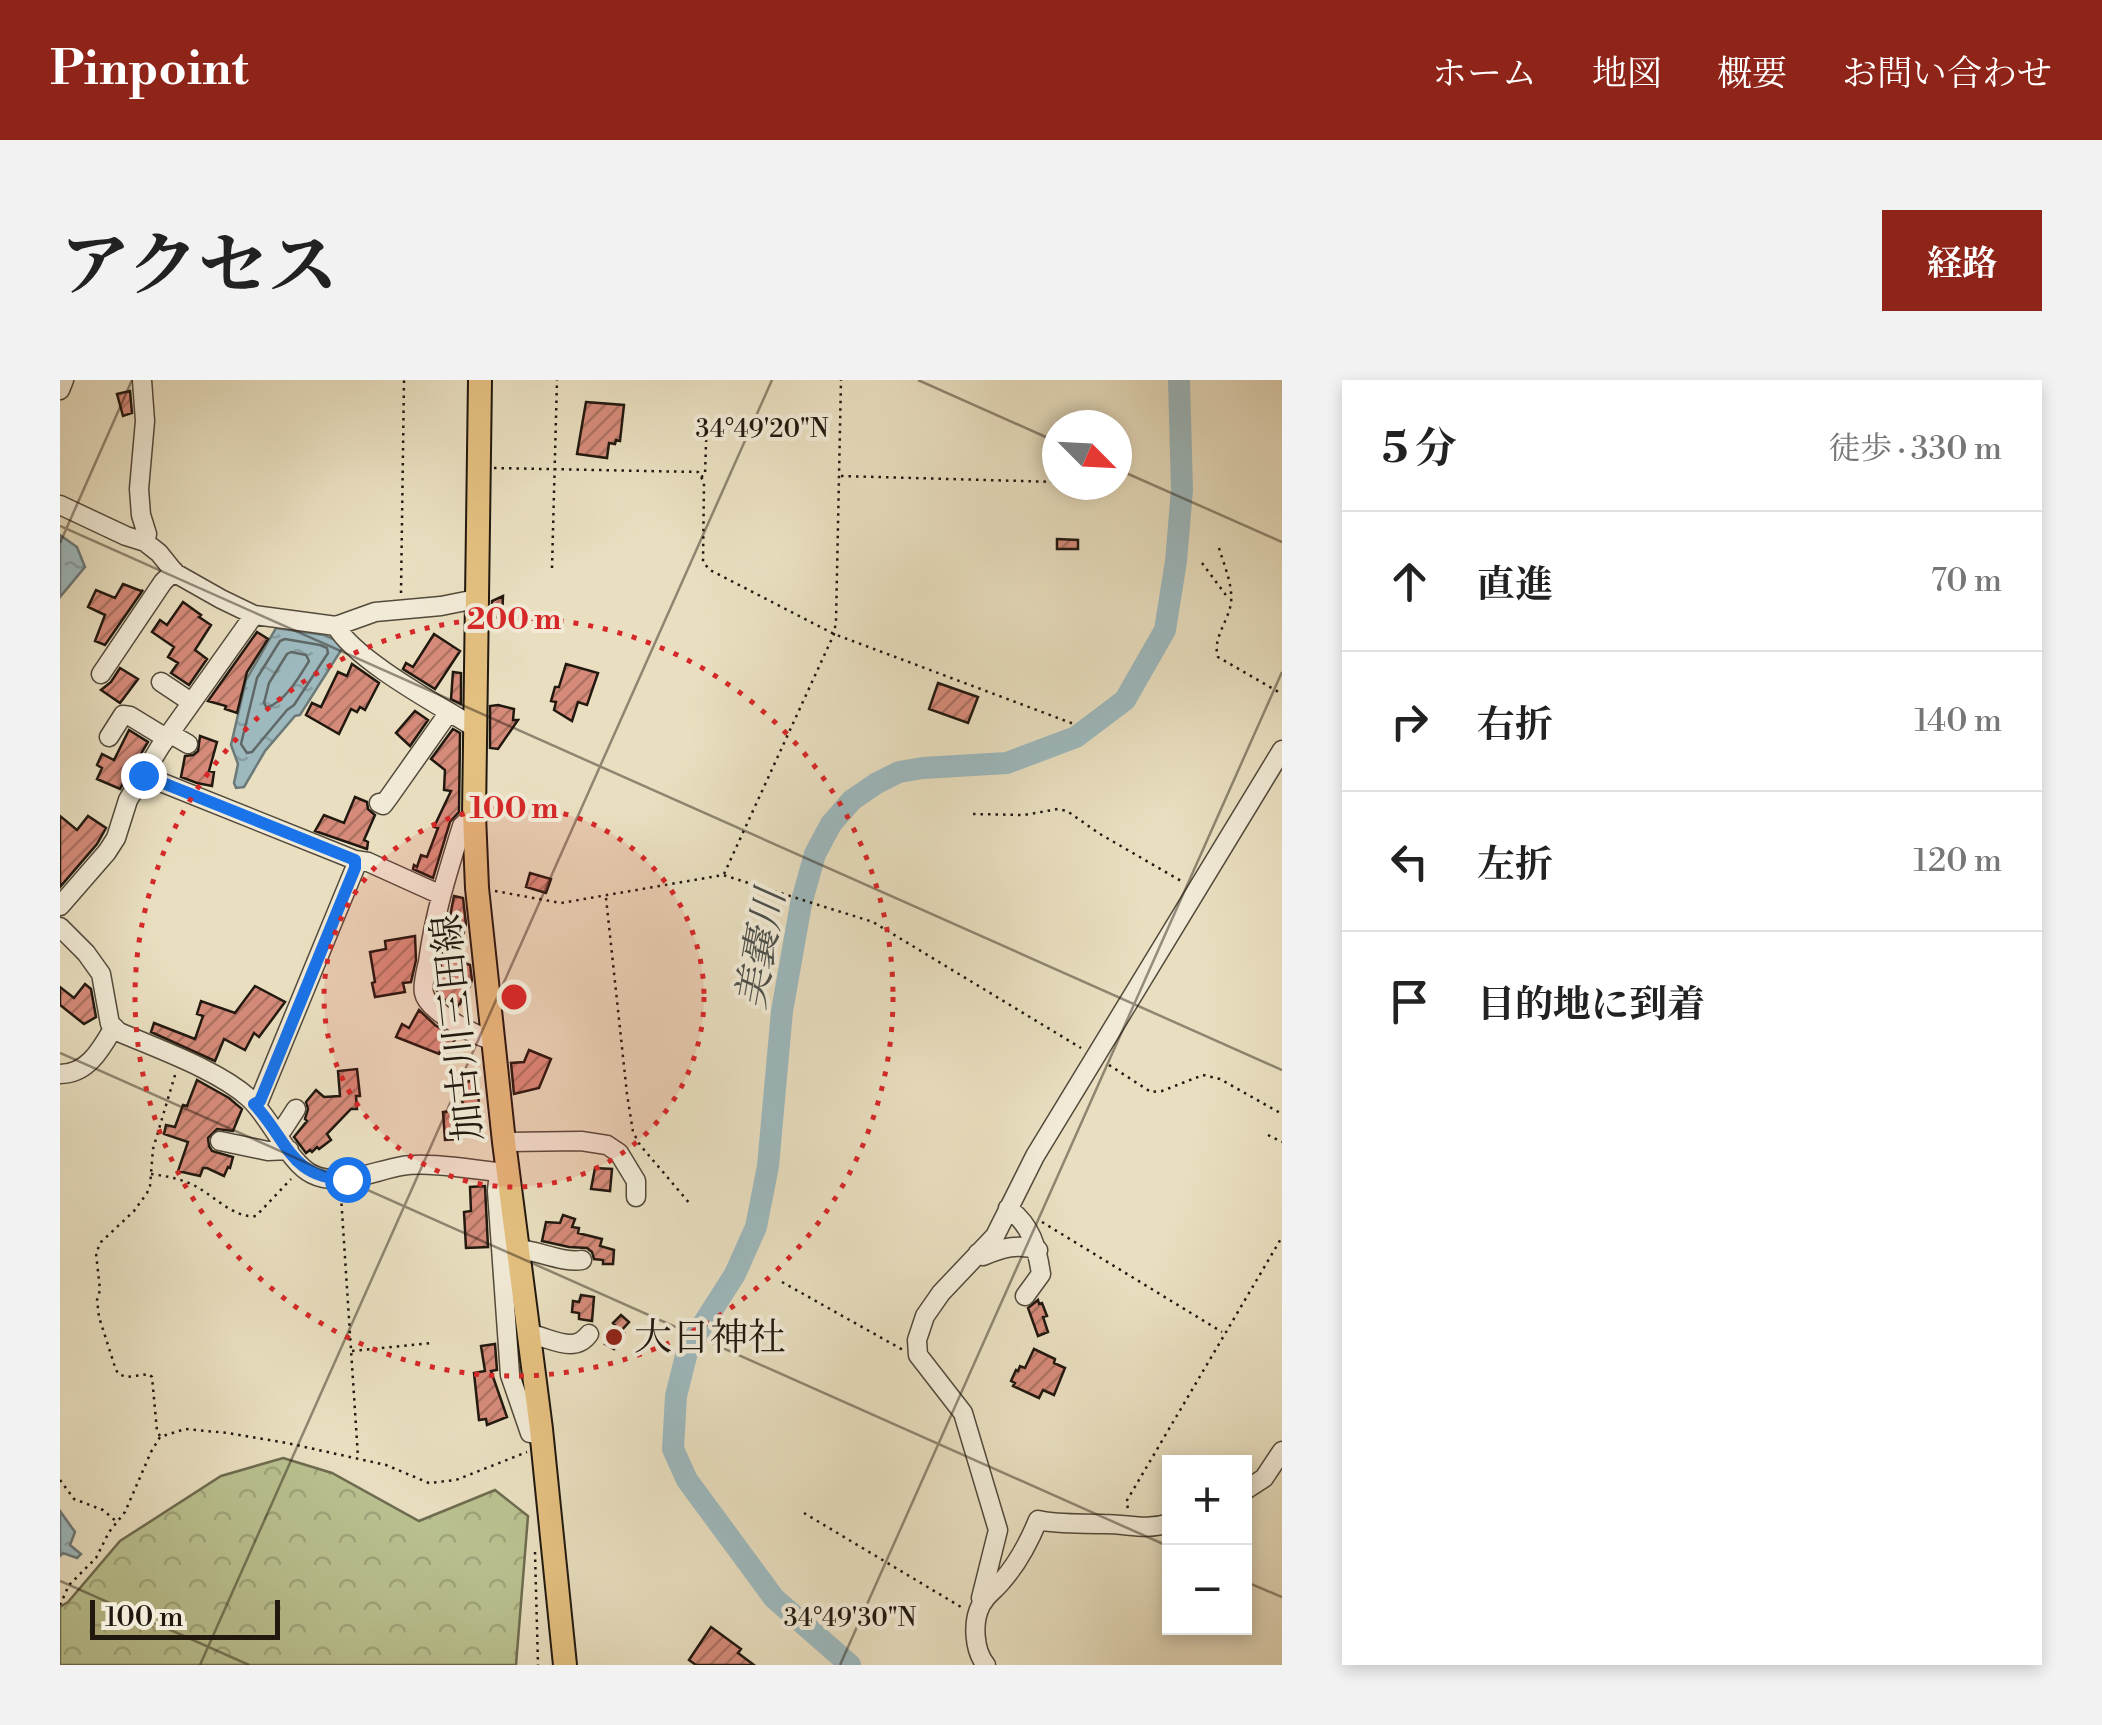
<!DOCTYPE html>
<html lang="ja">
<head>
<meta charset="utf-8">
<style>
  :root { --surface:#fff; --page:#f2f2f2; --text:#222; --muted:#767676; --line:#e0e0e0; --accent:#8f2418 }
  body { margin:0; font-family:"Libre Bodoni","Noto Serif JP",serif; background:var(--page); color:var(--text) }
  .controls { position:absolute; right:30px; bottom:30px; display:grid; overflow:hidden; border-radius:0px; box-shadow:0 5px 15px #0003 }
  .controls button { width:90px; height:90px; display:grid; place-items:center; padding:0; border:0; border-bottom:2px solid var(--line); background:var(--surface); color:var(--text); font:50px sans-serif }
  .compass { position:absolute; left:982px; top:30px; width:90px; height:90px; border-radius:50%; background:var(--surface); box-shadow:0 5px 15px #0003; rotate:114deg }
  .scale { position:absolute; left:30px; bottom:25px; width:190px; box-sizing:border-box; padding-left:10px; border:5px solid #21180f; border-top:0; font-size:28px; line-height:35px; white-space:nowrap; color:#21180f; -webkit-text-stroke:8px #f1ead6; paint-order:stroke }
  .stop { position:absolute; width:30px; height:30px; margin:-22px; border:8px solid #1a73e8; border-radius:50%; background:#fff }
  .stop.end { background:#1a73e8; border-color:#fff; box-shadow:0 2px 10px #0008 }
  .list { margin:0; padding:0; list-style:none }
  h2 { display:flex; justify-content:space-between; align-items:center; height:130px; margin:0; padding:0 40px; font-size:42px }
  h2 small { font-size:32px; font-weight:400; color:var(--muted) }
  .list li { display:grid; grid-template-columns:65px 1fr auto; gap:30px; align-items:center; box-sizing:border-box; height:140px; padding:0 40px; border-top:2px solid var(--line) }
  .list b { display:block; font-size:38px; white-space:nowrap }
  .list em { font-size:32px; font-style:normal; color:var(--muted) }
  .icon { flex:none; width:55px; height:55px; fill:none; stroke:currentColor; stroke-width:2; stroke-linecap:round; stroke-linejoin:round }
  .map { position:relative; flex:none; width:1222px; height:1285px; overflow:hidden; border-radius:0px }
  header { display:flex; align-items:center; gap:60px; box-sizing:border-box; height:140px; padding:0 50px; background:var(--accent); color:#fff }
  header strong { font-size:48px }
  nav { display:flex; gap:55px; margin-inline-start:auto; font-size:35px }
  .intro { display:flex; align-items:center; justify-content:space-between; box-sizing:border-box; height:240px; padding:0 60px }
  h1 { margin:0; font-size:70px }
  .button { padding:25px 45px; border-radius:0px; background:var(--accent); color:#fff; font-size:35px; font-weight:700 }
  main { display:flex; gap:60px; padding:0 60px }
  aside { flex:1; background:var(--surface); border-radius:0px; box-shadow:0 5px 15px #0003 }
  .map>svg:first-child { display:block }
</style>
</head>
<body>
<header>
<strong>Pinpoint</strong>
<nav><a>ホーム</a><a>地図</a><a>概要</a><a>お問い合わせ</a></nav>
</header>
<div class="intro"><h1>アクセス</h1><a class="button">経路</a></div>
<main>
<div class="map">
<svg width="1222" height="1285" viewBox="0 0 1222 1285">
  <defs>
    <pattern id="forest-crowns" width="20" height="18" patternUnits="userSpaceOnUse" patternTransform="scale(2.5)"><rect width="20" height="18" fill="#bac190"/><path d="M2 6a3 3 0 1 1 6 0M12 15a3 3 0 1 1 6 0" fill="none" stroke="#a0a57b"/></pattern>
    <pattern id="water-ripples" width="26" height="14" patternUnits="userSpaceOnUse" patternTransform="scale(2.5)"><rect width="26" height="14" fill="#9db9be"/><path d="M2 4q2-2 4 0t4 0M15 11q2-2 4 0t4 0" fill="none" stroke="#879ea2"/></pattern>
    <pattern id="building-hatch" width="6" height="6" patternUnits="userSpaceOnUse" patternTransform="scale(2.5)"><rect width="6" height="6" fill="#d68b7a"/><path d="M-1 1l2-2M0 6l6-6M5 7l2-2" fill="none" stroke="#ad7162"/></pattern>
  </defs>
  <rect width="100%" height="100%" fill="#e9dfc0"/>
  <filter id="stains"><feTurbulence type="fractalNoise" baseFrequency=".002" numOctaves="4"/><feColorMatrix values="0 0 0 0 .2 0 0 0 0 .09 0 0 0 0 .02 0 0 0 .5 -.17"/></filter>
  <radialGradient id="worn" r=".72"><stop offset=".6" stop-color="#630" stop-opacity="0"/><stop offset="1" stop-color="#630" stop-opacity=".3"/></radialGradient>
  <path fill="url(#forest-crowns)" stroke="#6e6c50" stroke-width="2.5" d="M223,1078L272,1093L359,1141L435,1110L468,1136L456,1285H0V1227L8,1222L60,1161L161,1096Z"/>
  <path fill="url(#water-ripples)" stroke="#6b7978" stroke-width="2.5" d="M0,155L17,167L25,187L0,217Z
    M216,248L264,255L285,264L240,335L235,336L205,371L184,407L176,408L174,403L178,384L171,365L186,300Z
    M0,1131L15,1152L10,1165L21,1174L17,1178L3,1173L0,1176Z"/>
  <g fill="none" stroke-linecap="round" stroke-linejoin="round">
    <path stroke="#5f6866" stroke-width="2.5" d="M225,259L260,265L267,268L268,273L234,325L227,330L192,372L187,373L181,364L197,298L220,261Z
      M231,272L246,275L249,281C238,299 226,320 207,328L204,323L209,303L227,274Z"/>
    <path stroke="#9db9be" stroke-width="22" d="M790,1285L714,1218L627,1100L613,1069L616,1016L628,968L675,894L696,847L708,786L722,631L741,524L755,474L771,444L792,420L817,403L839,392L863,388L947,383L1016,357L1065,320L1105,250L1116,181L1122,110L1119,0"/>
  </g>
  <path fill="url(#building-hatch)" stroke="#21180f" stroke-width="2.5" d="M70,11L72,33L63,36L57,14Z
    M526,22L564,25L560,61L556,60L555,64L549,63L547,78L517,74Z
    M997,159L1018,160V169H997Z
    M63,204L81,211L83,210L45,265L35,261L45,235L28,227L36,210L55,218Z
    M443,216L442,238L432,237V221Z
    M123,222L141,235L139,237L151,245L135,270L147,279L129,305L111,293L118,283L108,277L114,267L92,252L100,240L107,245Z
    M197,252L208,259L187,292L177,333L165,329L166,326L148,321Z
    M374,254L400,271L375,309L343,289L346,283L353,287Z
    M292,284L319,303L305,330L300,327L297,332L291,329L279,354L246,335L252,323L261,327L278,292L287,296Z
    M506,284L538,293L527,325L518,322L512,341L494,330L496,322L491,321L495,307H499Z
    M60,288L78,299L60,323L41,310L51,302Z
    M393,292L401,293V324L391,319Z
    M878,303L918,317L908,343L869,329Z
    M438,325L454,329L453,340H458L438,369L430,368V326Z
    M355,331L368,340L350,366L336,353Z
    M393,349L400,353L399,432L390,442L373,498L353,489L354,485L357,487L361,475L367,477L378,448L374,447L391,411L384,410L385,390L371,379Z
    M69,350L88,362L60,409L37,399L42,388L37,385L42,374L54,380Z
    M140,356L157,362L149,391L154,392L152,406L137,403L121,397L125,376L133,375L138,371Z
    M295,417L307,422L308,429L315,435L304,460L308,462L307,469L255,451L264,435L284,443Z
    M0,436L17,450L28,436L46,448L37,464L0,507Z
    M470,493L491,499L486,513L466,507Z
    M394,516L403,518L406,544L402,558L388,556L385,576L410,585L412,600L410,606L406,605L400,624H399L396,629L382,618L376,609Z
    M355,556L356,580L351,602L343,603L345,612L315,617L312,603L315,602L310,572L326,569L325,561Z
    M25,604L31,609L36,637L24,644L0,625V607L14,618Z
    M195,606L225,622L199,657L194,653L185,670L164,659L155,681L91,652L94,643L135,659L143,636L137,634L141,621L175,633Z
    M359,630L375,645L396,658L389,670L383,666L379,674L336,657L342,644L349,648Z
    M469,670L491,679L479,708L454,714L451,683L464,682Z
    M297,689L300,716H296L297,729H291L267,754L271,760L259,769L257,767L252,772L250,770L246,773L234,757L247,741L245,739L248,729L246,722L256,710L264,717L280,716L278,691Z
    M137,700L169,718L182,729L173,751L157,749L148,758L149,766L152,771L173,777L170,788L168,787L164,796L147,788H143L140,796L118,791L128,762L104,754L106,745L115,747L123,725L127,726Z
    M416,700L419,723L403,726L400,703Z
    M398,730L399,750H397L398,759L385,760L383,732Z
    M535,788L552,789L550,811L531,809Z
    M425,806L428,867L406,868L404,832L411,831L410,807Z
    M503,835L515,839L512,847L519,848L518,853L542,859L540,866L554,870L553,884H543V880L534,879L532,872L527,868L509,867L482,861L486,842L500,843Z
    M521,915L534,917L532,941L519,939V933L512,932L513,921L519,922Z
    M978,920L979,924L982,923L987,936L983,937L988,952L978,956L968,928Z
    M561,935L569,942L561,951L564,953L554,969L545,964L555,945L553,943Z
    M435,964L437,990L431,991L447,1037L427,1045L426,1039L419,1040L414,993L425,991L421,966Z
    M974,969L995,979L994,983L1005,988L994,1015L983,1010L979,1018L953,1006L955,1003L951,1001L956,990L958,991L960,986L965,988Z
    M651,1247L681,1269L678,1273L694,1285H636L629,1280Z"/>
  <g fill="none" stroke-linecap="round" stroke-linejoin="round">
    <g stroke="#534a3b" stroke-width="21">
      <path id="minor" d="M82,0L85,41L79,109L81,135L87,154L85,162
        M0,10L4,0
        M0,125L66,156L85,162L99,173L115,193L161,219L194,235L276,246L315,232L381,226L416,219
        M276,246C294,279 375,323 409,344L415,346
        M41,294L103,202L114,191
        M101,302L131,322
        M109,353L128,364
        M49,357L63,335L70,336L106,358
        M83,395L295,480L308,482L381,515
        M319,423L323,425L329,417L389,332
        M414,435L402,446C388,491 374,535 368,582C366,591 362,605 364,613C367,631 417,657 433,660
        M0,526L47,472L56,458L68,420L100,367L194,235
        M0,547L26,573L41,594L50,644L59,652C98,669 158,690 189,718C211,738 229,783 252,794C280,808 313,791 342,786C369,781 420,791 449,793
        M0,694C28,694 41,669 54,647
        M195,724L199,721L295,488V480
        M217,752L223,749L236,729
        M160,761L208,771L229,770
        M444,762L521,761L547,765L559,773L576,801V817
        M439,792L437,811L450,995L470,1053L481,1055
        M948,828C971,845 977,867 981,894L965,916
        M459,869C479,871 503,883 522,880
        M918,873L923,876C942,868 958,863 978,870
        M469,954C490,957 514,975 529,954
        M1184,1111L1204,1098L1222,1071
        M924,1221L921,1218L938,1150L903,1033L858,975L857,960L865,936L881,913L935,856L975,776L1222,370
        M926,1285C914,1271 912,1242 921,1225C925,1216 936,1209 942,1201C958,1183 969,1162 978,1140C1000,1145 1022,1143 1044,1144C1070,1144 1084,1151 1110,1143"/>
    </g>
    <g stroke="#21180f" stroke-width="26">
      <path id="major" d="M420,0L414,435L417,508L444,762L481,1049L505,1285"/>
    </g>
    <path stroke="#21180f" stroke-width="2.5" stroke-dasharray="2.5 5" stroke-linecap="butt" d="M434,88L638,92L644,102L643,182L650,190L774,254L1014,344
      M781,96L997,102V50
      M641,97L645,95L647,32
      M1159,168C1164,185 1173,205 1171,223C1168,242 1152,259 1158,277L1222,314
      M1142,183L1168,218
      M492,188L497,0
      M341,213L344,0
      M913,434L964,435L998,429L1007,431L1040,454L1123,502
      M664,494L774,254L776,241L781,0
      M435,511L501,523L663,495L813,542L1021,668
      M546,518L567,714L573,752L580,765L631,825
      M1049,685L1091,712L1102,711L1143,695L1160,699L1222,734
      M1208,755L1222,762
      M91,794C105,796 118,798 131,804C152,813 173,839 196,836L231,799
      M281,816L298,1077
      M982,842L1162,952
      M722,902L843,970
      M292,971L371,963
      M100,1056L97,1051L92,997L89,994L67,997L58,994L55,987L39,937L37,920L40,910L36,873L41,862L74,831L87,813L90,806L93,769L115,695
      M0,1100L14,1119L43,1130L57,1142
      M1068,1128L1066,1122L1222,857
      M744,1133L901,1227
      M475,1172L478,1285
      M0,1225L9,1205L36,1178L49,1152L65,1132L91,1072L100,1057L125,1049L168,1053L227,1063L326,1085L369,1103L396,1100L467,1072"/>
    <use href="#minor" stroke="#f1ead6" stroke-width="18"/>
    <use href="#major" stroke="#e4c080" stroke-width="22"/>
  </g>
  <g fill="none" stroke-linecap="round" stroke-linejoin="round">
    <path stroke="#1a73e8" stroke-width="12" d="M83,395L295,480V488L200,721L194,724C228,760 230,799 287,799"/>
  </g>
  <path fill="none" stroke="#21180f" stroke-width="2.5" stroke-opacity="0.45" d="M858,0L997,62M1057,89L1222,162M0,146L1222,690M0,163L72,0M0,673L1110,1167M0,1201L189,1285M1184,1201L1222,1217M140,1285L712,0M780,1285L1222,292"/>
  <circle cx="454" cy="617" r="190" fill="#d62828" fill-opacity=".12"/>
  <g fill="none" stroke="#d62828" stroke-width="5" stroke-dasharray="5 10">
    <circle cx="454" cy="617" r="190"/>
    <circle cx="454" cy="617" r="379"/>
  </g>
  <circle fill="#8f2418" stroke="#f1ead6" stroke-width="4" cx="554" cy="957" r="10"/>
  <g text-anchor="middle" stroke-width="8" stroke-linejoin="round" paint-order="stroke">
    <g font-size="38" fill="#21180f" stroke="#f1ead6">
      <text transform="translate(397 648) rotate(-96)" y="13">加古川三田線</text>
    </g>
    <g font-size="38" fill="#21180f" stroke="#f1ead6" text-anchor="start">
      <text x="574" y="970">大日神社</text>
    </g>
    <g font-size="40" font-style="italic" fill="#4c504c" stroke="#f1ead6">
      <text transform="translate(700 569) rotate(-80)" y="14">美嚢川</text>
    </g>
  </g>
  <g font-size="25" text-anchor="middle" fill="#21180f" stroke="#f1ead6" stroke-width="8" stroke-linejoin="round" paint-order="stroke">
    <text x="702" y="57">34°49'20"N</text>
    <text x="790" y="1246">34°49'30"N</text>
  </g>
  <circle cx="454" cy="617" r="15" fill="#d62828" stroke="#f1ead6" stroke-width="5"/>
  <g font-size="30" text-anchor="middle" font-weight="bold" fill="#d62828" stroke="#f1ead6" stroke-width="8" stroke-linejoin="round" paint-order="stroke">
    <text x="454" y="249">200 m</text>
    <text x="454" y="438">100 m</text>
  </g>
  <rect width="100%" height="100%" filter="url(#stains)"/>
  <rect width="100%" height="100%" fill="url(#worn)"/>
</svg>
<div class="controls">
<button>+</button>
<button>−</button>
</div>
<svg class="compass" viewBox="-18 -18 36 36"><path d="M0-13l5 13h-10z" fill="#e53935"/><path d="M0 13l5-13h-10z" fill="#767676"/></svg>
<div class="scale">100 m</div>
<div class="stop" style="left:287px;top:799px"></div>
<div class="stop end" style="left:83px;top:395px"></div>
</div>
<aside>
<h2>5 分<small>徒歩 · 330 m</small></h2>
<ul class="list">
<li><svg class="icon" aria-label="ahead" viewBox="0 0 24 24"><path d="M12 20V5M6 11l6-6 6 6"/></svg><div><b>直進</b></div><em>70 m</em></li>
<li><svg class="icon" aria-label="right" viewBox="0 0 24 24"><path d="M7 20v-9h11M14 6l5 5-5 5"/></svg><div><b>右折</b></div><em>140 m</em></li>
<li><svg class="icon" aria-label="left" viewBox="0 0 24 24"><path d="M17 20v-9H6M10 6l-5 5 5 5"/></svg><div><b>左折</b></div><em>120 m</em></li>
<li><svg class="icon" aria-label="arrive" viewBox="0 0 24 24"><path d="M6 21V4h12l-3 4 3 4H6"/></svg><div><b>目的地に到着</b></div></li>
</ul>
</aside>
</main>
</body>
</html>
